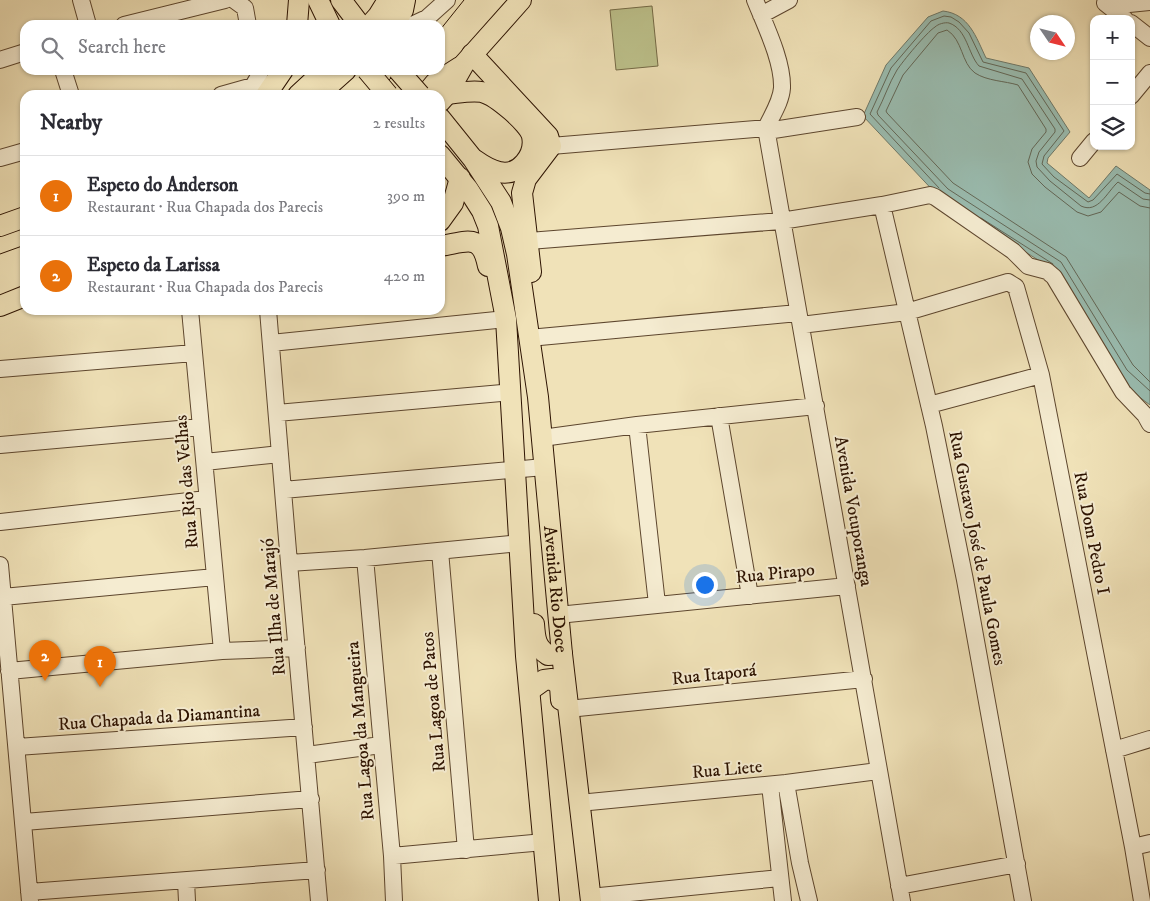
<!DOCTYPE html>
<html lang="en">
<head>
<meta charset="utf-8">
<style>
  :root { --surface:#fff; --page:#f7f7f7; --text:#2b2b33; --muted:#7c7c81; --line:#e1e1e2; --accent:#db2777 }
  body { margin:0; font-family:"IM FELL DW Pica",serif; background:var(--page); color:var(--text) }
  .controls { position:absolute; right:15px; top:15px; display:grid; overflow:hidden; border-radius:10px; box-shadow:0 1px 4px #0004 }
  .controls button { width:45px; height:45px; display:grid; place-items:center; padding:0; border:0; border-bottom:1px solid var(--line); background:var(--surface); color:var(--text); font:25px sans-serif }
  .compass { position:absolute; left:1030px; top:15px; width:45px; height:45px; border-radius:50%; background:var(--surface); box-shadow:0 1px 4px #0004; rotate:125deg }
  .you { position:absolute; left:704px; top:584px; width:18px; height:18px; margin:-12px; border:4px solid #fff; border-radius:50%; background:#1a73e8; box-shadow:0 0 0 8px #1a73e833 }
  .badge { display:grid; place-items:center; width:32px; height:32px; border-radius:50%; background:var(--accent); color:#fff; font-size:16px; font-weight:700 }
  .pin { position:absolute; translate:-50% -41px; filter:drop-shadow(0 1px 2px #0008) }
  .pin::after { content:''; position:absolute; top:26px; width:18px; height:15px; background:inherit; clip-path:polygon(0 0,100% 0,50% 100%) }
  .list { margin:0; padding:0; list-style:none }
  h2 { display:flex; justify-content:space-between; align-items:center; height:65px; margin:0; padding:0 20px; font-size:21px }
  h2 small { font-size:16px; font-weight:400; color:var(--muted) }
  .list li { display:grid; grid-template-columns:32px 1fr auto; gap:15px; align-items:center; box-sizing:border-box; height:80px; padding:0 20px; border-top:1px solid var(--line) }
  .list b { display:block; font-size:19px; white-space:nowrap }
  .list p { margin:0; font-size:16px; white-space:nowrap; color:var(--muted) }
  .list em { font-size:16px; font-style:normal; color:var(--muted) }
  .icon { flex:none; width:28px; height:28px; fill:none; stroke:currentColor; stroke-width:2; stroke-linecap:round; stroke-linejoin:round }
  .map { position:relative; flex:none; width:1150px; height:901px; overflow:hidden }
  .search { position:absolute; background:var(--surface); box-shadow:0 1px 4px #0004; left:20px; top:20px; width:425px; height:55px; display:flex; align-items:center; gap:12px; box-sizing:border-box; padding:0 18px; border-radius:15px; color:var(--muted); font-size:19px }
  .panel { position:absolute; background:var(--surface); box-shadow:0 1px 4px #0004; left:20px; top:90px; width:425px; height:225px; border-radius:15px }
  .map>svg:first-child { display:block }
</style>
</head>
<body>
<div class="map">
<svg width="1150" height="901" viewBox="0 0 1150 901">
  <rect width="100%" height="100%" fill="#f0e2b8"/>
  <filter id="stains"><feTurbulence type="fractalNoise" baseFrequency=".004" numOctaves="4"/><feColorMatrix values="0 0 0 0 .2 0 0 0 0 .09 0 0 0 0 .02 0 0 0 .5 -.17"/></filter>
  <radialGradient id="worn" r=".72"><stop offset=".6" stop-color="#630" stop-opacity="0"/><stop offset="1" stop-color="#630" stop-opacity=".3"/></radialGradient>
  <path fill="#bdc28c" stroke="#746a46" d="M652,6L658,66L616,70L610,10Z"/>
  <path fill="#9abdb1" stroke="#6e796a" d="M943,11C969,14 976,37 986,58L1029,68L1070,132L1048,158L1047,163L1089,198L1116,166L1150,190V405L1134,393L1118,377L1054,270L940,198L863,116L886,65L928,17Z"/>
  <g fill="none" stroke-linecap="round" stroke-linejoin="round">
    <path stroke="#636858" stroke-width="1" d="M939,188L870,114L891,68L931,21L944,16L951,17L959,22L969,33L983,62L1026,73L1064,131L1044,156L1042,164L1054,177L1088,202L1093,200L1117,174L1145,193L1150,194
      M1150,200L1143,199L1118,182C1107,192 1098,214 1081,206L1050,181L1037,167L1036,161L1039,152L1055,132V129L1022,79L979,66C968,54 967,29 949,23C945,22 938,24 935,27C926,33 903,61 897,70C889,83 884,99 877,112L878,115L948,189L1061,262L1127,370L1150,391
      M1150,208L1140,206L1119,192L1101,212L1088,216L1077,212L1045,187L1032,174L1028,162L1032,149L1046,132V129L1018,85C1005,81 987,81 975,73C961,63 963,40 947,30L938,33L903,75L886,111L887,113L953,183L1066,257L1133,365L1150,382
      M981,218L1053,264"/>
    <g stroke="#5d462e" stroke-width="18">
      <path id="minor" d="M81,0L88,25
        M234,0L245,8L248,25
        M755,0C765,25 783,61 782,88C781,102 772,115 766,128
        M1105,3L1125,19
        M1109,6L1150,2
        M761,15L789,0
        M1131,23L1150,38
        M124,25L225,0
        M412,25L427,18L447,0
        M0,60L25,52
        M63,70L71,95
        M221,95L253,86L259,76V70
        M1131,96L1150,73
        M766,128L902,901
        M767,131L857,117
        M551,146L766,128
        M0,158L25,151
        M1080,158L1094,141
        M882,205L934,426L965,580L1023,901
        M529,241L781,221L882,205L930,195L935,197L1013,251L1028,266L1047,271L1054,277L1123,392L1145,415L1150,424
        M190,310L222,651
        M268,310L289,563L319,901
        M801,325L907,312L1008,282L1016,287L1041,375L1133,847L1142,901
        M529,338L798,313
        M271,343L506,319
        M0,369L194,353
        M929,405L1041,375
        M277,413L512,392
        M719,416L750,596
        M637,425L657,604
        M542,438L637,425L816,406
        M0,445L201,427
        M205,462L280,454
        M283,490L544,467
        M0,522L207,499
        M440,551L466,850
        M365,558L392,856L394,901
        M289,563L365,558L520,543
        M0,565L30,901
        M3,597L215,577
        M558,615L847,586
        M9,671L222,651L297,648
        M568,709L864,679
        M17,747L304,727
        M1114,750L1150,739
        M307,755L381,745
        M786,783L800,863L809,901
        M770,785L783,901
        M579,803L786,783L878,771
        M24,822L311,799
        M1133,847L1150,843
        M392,856L544,842
        M186,881L187,901
        M899,886L1017,864
        M29,892L317,870
        M590,897L780,878"/>
    </g>
    <g stroke="#2c1200" stroke-width="22">
      <g id="major">
        <path d="M318,0L330,25"/>
        <path d="M341,0L360,25"/>
        <path d="M297,25L299,0"/>
        <path d="M370,25L378,16L388,0"/>
        <path d="M394,25L403,10L405,0"/>
        <path d="M472,54L548,136L551,146L526,179L522,193L531,272"/>
        <path d="M447,94C458,93 471,90 482,92C495,95 529,123 532,136C536,155 519,177 499,172C490,170 482,165 475,160"/>
        <path d="M266,95L283,70"/>
        <path d="M298,95L325,70"/>
        <path d="M318,95L346,70"/>
        <path d="M425,95L435,83L460,67"/>
        <path d="M440,102L447,94L464,64L521,0"/>
        <path id="s1" d="M440,118L473,159L501,202L511,228L517,254L538,397L562,654L591,901"/>
        <path d="M440,155L468,189L482,211L488,226L506,319L526,656L549,901"/>
        <path d="M440,221L453,203L460,178"/>
        <path d="M0,226L25,217"/>
        <path d="M440,246C467,242 481,232 488,266"/>
        <path d="M0,306L25,296"/>
        <path d="M534,624C535,639 536,647 548,655L562,654"/>
        <path d="M530,690L544,680L552,679L560,686L561,700"/>
      </g>
    </g>
    <use href="#minor" stroke="#f5ecd1" stroke-width="16"/>
    <use href="#major" stroke="#f0e2b8" stroke-width="20"/>
    <path stroke="#2c1200" stroke-width="1" d="M440,30L464,0
      M372,95L400,70
      M0,254L25,245"/>
    <g stroke="#2c1200" stroke-width="22" stroke-linecap="butt">
      <path id="major-bridge" d="M367,70L388,95
        M398,70L420,95"/>
    </g>
    <use href="#major-bridge" stroke="#f0e2b8" stroke-width="20"/>
  </g>
  <g text-anchor="middle" stroke-width="4" stroke-linejoin="round" paint-order="stroke">
    <g font-size="18" fill="#2c1200" stroke="#f5ecd1">
      <text transform="translate(186 482) rotate(-95)" y="6">Rua Rio das Velhas</text>
      <text transform="translate(854 511) rotate(80)" y="6">Avenida Votuporanga</text>
      <text transform="translate(1092 533) rotate(79)" y="6">Rua Dom Pedro I</text>
      <text transform="translate(978 548) rotate(79)" y="6">Rua Gustavo José de Paula Gomes</text>
      <text transform="translate(775 573) rotate(-6)" y="6">Rua Pirapo</text>
      <text dy="6" stroke="none"><textPath href="#s1" startOffset="496">Avenida Rio Doce</textPath></text>
      <text transform="translate(273 607) rotate(-95)" y="6">Rua Ilha de Marajó</text>
      <text transform="translate(714 674) rotate(-6)" y="6">Rua Itaporá</text>
      <text transform="translate(433 702) rotate(-95)" y="6">Rua Lagoa de Patos</text>
      <text transform="translate(159 717) rotate(-4)" y="6">Rua Chapada da Diamantina</text>
      <text transform="translate(360 731) rotate(-95)" y="6">Rua Lagoa da Mangueira</text>
      <text transform="translate(727 769) rotate(-5)" y="6">Rua Liete</text>
    </g>
  </g>
  <rect width="100%" height="100%" filter="url(#stains)"/>
  <rect width="100%" height="100%" fill="url(#worn)"/>
</svg>
<div class="controls">
<button>+</button>
<button>−</button>
<button><svg class="icon" aria-label="layers" viewBox="0 0 24 24"><path d="M12 4l9 5-9 5-9-5zM3 14l9 5 9-5"/></svg></button>
</div>
<svg class="compass" viewBox="-18 -18 36 36"><path d="M0-13l5 13h-10z" fill="#e53935"/><path d="M0 13l5-13h-10z" fill="#7c7c81"/></svg>
<div class="you"></div>
<div class="pin badge" style="left:100px;top:687px;background:#e8710a">1</div>
<div class="pin badge" style="left:45px;top:681px;background:#e8710a">2</div>
<div class="search"><svg class="icon" aria-label="search" viewBox="0 0 24 24"><circle cx="10" cy="10" r="6"/><path d="M15 15l6 6"/></svg>Search here</div>
<section class="panel">
<h2>Nearby<small>2 results</small></h2>
<ul class="list">
<li><span class="badge" style="background:#e8710a">1</span><div><b>Espeto do Anderson</b><p>Restaurant · Rua Chapada dos Parecis</p></div><em>390 m</em></li>
<li><span class="badge" style="background:#e8710a">2</span><div><b>Espeto da Larissa</b><p>Restaurant · Rua Chapada dos Parecis</p></div><em>420 m</em></li>
</ul>
</section>
</div>
</body>
</html>
